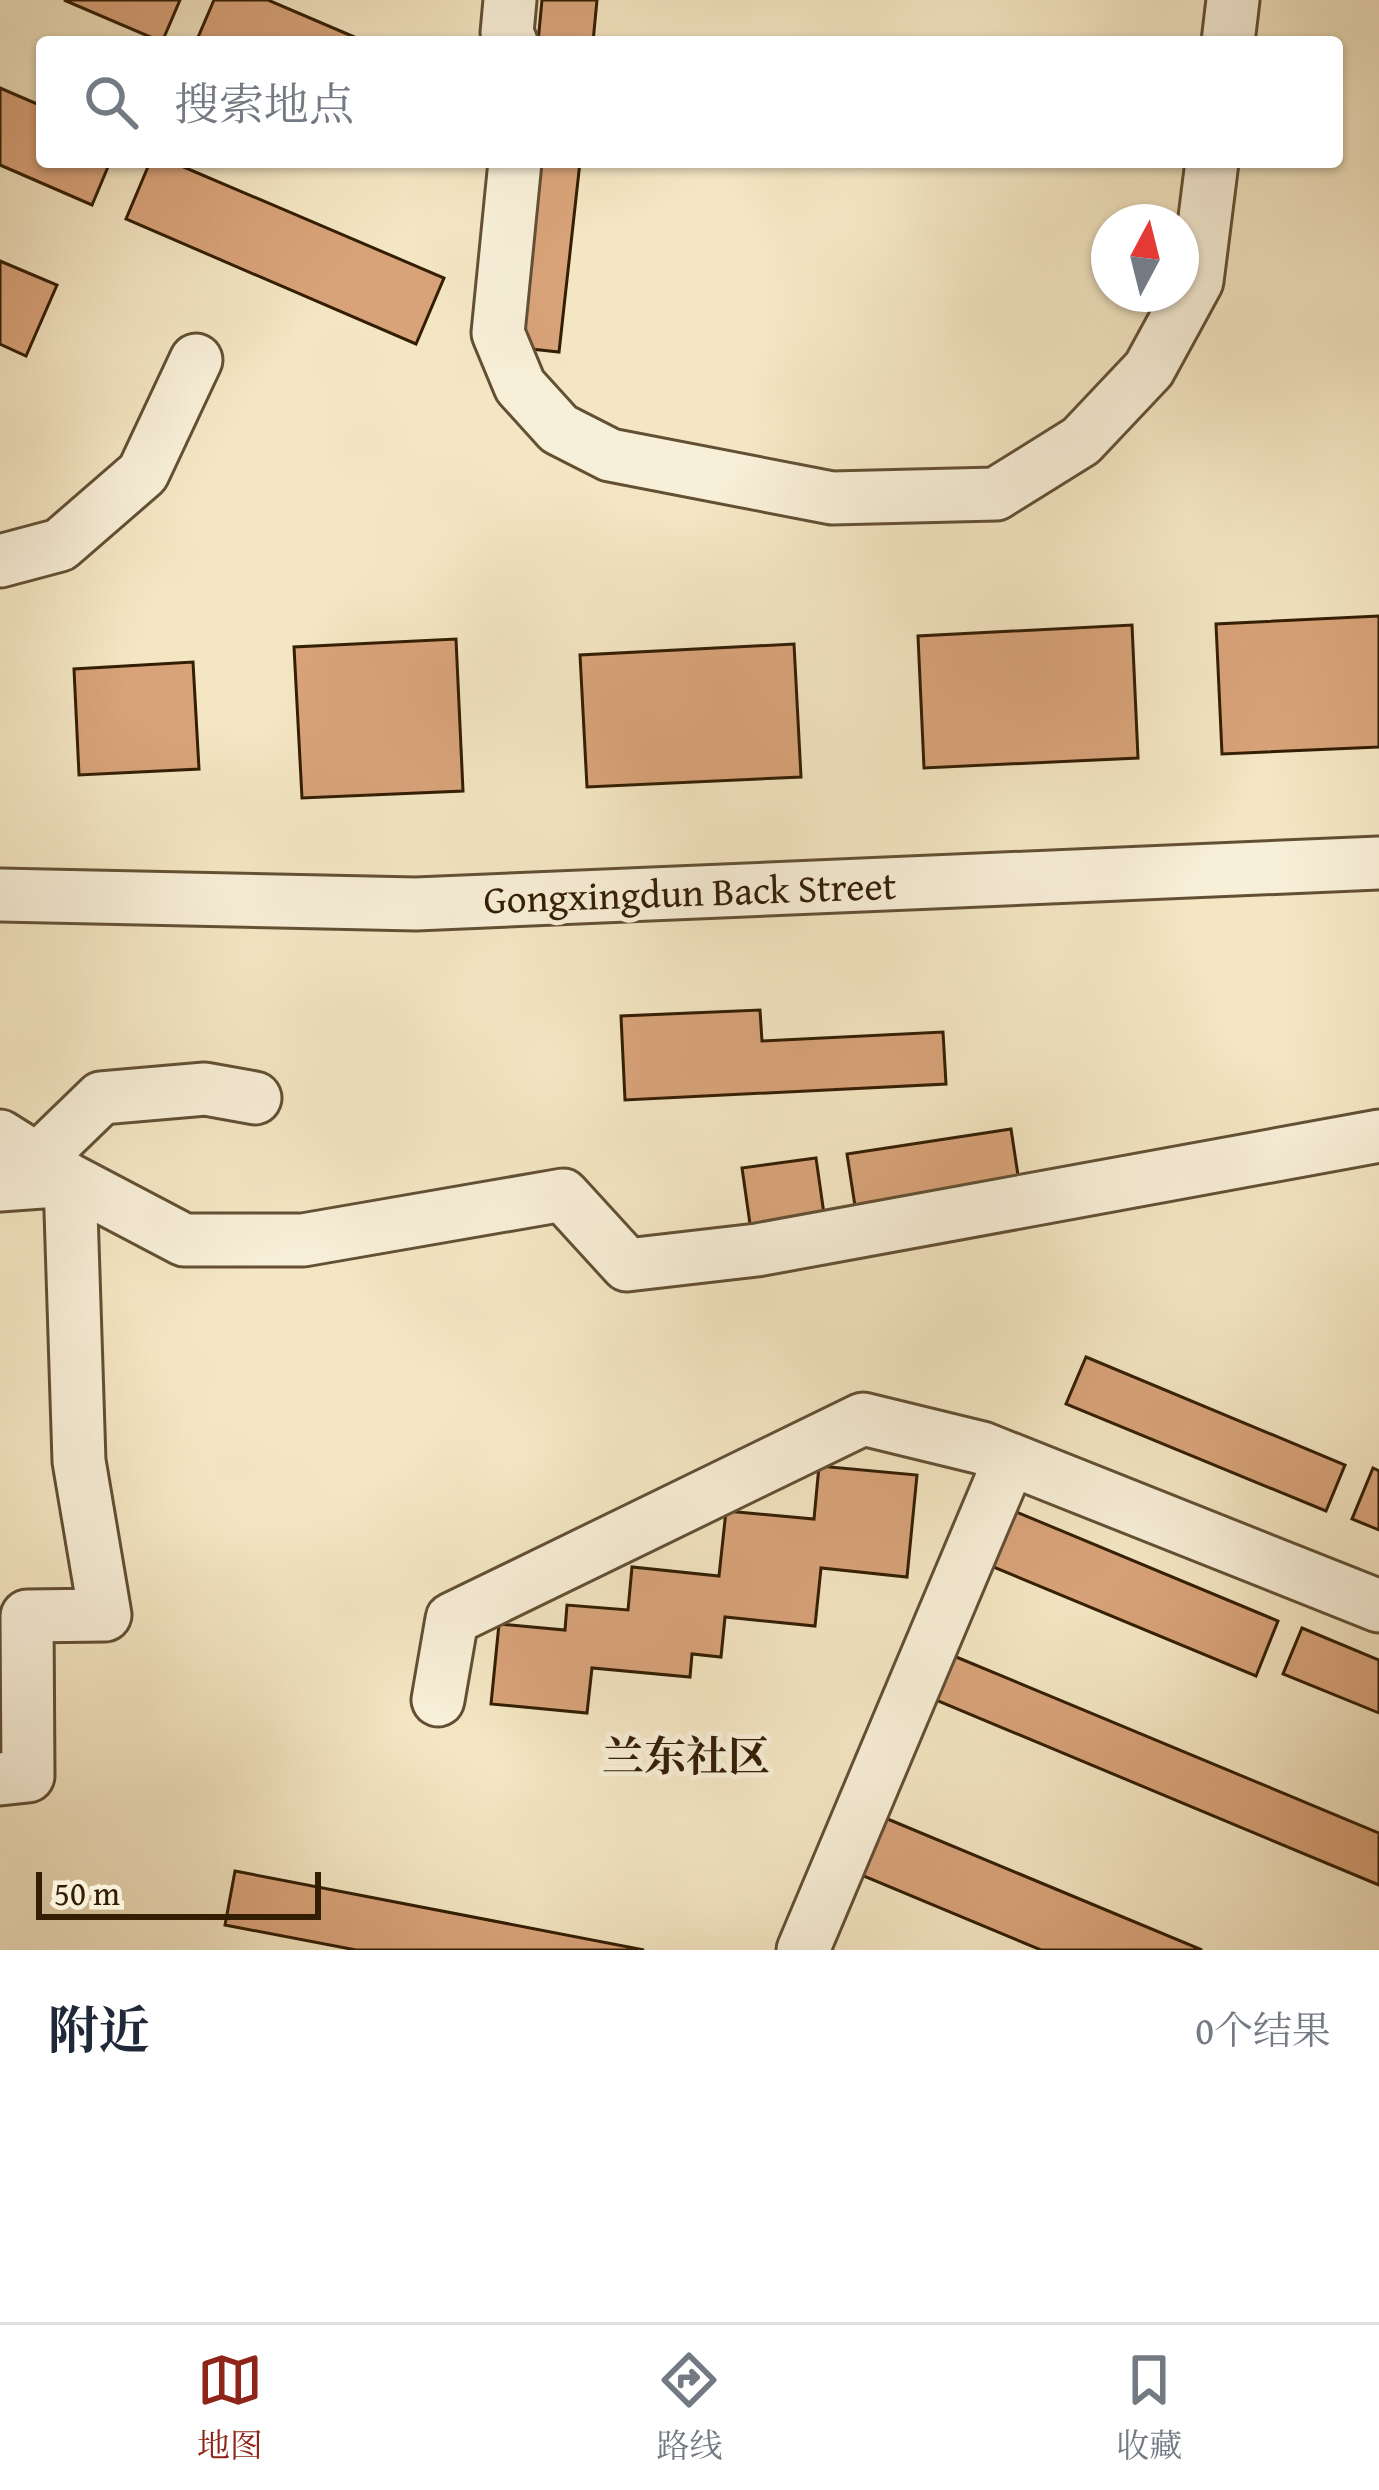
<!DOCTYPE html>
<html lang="zh">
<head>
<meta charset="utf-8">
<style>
  :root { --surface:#fff; --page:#f6f6f7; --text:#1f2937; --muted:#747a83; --line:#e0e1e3; --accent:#8f2418 }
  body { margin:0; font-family:"Gentium Book Plus","Noto Serif SC",serif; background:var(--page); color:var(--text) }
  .compass { position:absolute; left:1091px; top:204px; width:108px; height:108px; border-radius:50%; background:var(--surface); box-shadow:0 3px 9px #0004; rotate:7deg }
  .scale { position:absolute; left:36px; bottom:30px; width:285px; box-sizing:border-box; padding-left:12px; border:6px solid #331e04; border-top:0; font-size:33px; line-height:42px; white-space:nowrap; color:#331e04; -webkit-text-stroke:9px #f8efd8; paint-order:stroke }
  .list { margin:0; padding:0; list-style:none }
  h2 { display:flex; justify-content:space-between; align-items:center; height:156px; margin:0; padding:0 48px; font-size:51px }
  h2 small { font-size:39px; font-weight:400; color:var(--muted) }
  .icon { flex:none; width:66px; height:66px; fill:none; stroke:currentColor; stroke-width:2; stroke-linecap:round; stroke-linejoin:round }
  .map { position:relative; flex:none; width:1379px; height:1950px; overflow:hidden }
  .search { position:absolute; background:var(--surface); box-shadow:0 3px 9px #0004; left:36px; right:36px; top:36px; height:132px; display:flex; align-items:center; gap:30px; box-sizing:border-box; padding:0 42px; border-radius:12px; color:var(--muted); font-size:45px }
  .sheet { height:372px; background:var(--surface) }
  nav { display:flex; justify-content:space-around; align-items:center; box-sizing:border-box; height:168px; border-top:3px solid var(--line); background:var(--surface); font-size:33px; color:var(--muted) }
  nav a { display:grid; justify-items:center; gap:6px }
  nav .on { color:var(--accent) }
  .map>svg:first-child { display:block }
</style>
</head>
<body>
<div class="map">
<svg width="1379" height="1950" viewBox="0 0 1379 1950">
  <rect width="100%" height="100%" fill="#f4e6c3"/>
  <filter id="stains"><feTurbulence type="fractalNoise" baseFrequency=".00167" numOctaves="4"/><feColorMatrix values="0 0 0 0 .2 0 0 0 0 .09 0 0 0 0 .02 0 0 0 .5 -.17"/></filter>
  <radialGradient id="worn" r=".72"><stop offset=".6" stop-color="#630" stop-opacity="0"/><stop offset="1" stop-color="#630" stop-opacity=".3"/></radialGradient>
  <path fill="#d9a37a" stroke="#331e04" stroke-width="3" d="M64,0H180L162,42Z
    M214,0H268L366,42H196Z
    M542,0H597L593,42H538Z
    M0,88L42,106V162H110L92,205L0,165Z
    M150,162H172L444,278L416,344L126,219Z
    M525,162H580L559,352L504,346Z
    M0,261L57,285L26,356L0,344Z
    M1379,616V747L1222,754L1216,624Z
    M1132,625L1138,758L924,768L918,636Z
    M456,639L463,791L302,798L294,647Z
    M794,644L801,777L587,787L580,655Z
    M193,662L199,769L79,775L74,669Z
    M760,1010L762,1041L943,1032L946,1084L625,1100L621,1016Z
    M1011,1129L1021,1195L857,1219L847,1154Z
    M816,1158L825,1221L751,1231L742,1168Z
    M1086,1357L1345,1465L1326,1511L1066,1404Z
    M819,1466L917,1475L907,1577L821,1568L815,1626L725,1617L721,1657L692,1654L690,1677L592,1668L587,1713L491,1704L499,1624L565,1630L567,1605L628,1610L632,1567L719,1576L726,1511L814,1519Z
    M1373,1468L1379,1471V1530L1352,1519Z
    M1014,1511L1278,1621L1256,1676L991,1566Z
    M1302,1628L1379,1660V1713L1283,1674Z
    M949,1654L1379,1833V1885L931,1698Z
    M878,1815L1202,1950H1041L854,1872Z
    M235,1871L644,1950H356L225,1925Z"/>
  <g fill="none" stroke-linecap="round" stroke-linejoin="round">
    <g stroke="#635034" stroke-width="57">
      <path id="minor" d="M510,0L507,33L511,42
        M1228,42L1233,0
        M515,162L498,333L520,386L559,429L610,455L832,498L996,494L1081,441L1149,369L1197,281L1212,162
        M0,561L60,545L143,473L196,360
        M0,895L416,904L1379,863
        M0,1136L70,1180L79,1461L105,1615L27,1616L28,1776L0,1779
        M37,1160L101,1098L205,1089L255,1098
        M0,1185L70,1180L184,1240H303L563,1195L627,1265L757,1250L1379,1136
        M438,1700L452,1619L863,1419L982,1448L1379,1606
        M803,1950L1010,1459"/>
    </g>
    <use href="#minor" stroke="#f8efd8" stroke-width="51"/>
  </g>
  <g text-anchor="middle" stroke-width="10" stroke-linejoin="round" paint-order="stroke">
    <g font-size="39" fill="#331e04" stroke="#f8efd8">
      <text transform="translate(690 892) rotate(-2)" y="14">Gongxingdun Back Street</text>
    </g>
    <g font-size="42" font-weight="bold" fill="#331e04" stroke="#f8efd8">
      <text x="686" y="1771">兰东社区</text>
    </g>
  </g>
  <rect width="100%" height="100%" filter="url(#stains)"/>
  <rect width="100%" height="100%" fill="url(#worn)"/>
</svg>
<svg class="compass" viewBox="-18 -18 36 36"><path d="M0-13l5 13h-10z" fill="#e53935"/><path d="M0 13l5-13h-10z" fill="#747a83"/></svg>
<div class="scale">50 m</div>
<div class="search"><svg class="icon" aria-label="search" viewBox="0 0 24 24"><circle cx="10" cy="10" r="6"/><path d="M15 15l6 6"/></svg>搜索地点</div>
</div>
<section class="sheet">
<h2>附近<small>0个结果</small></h2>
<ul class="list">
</ul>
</section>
<nav>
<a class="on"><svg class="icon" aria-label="map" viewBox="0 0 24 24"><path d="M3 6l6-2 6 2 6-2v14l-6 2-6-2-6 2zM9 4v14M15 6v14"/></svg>地图</a>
<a><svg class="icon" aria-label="directions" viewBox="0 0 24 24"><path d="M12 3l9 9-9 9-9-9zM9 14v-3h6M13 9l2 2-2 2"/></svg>路线</a>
<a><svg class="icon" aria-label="saved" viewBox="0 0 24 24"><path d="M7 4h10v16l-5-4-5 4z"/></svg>收藏</a>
</nav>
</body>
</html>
